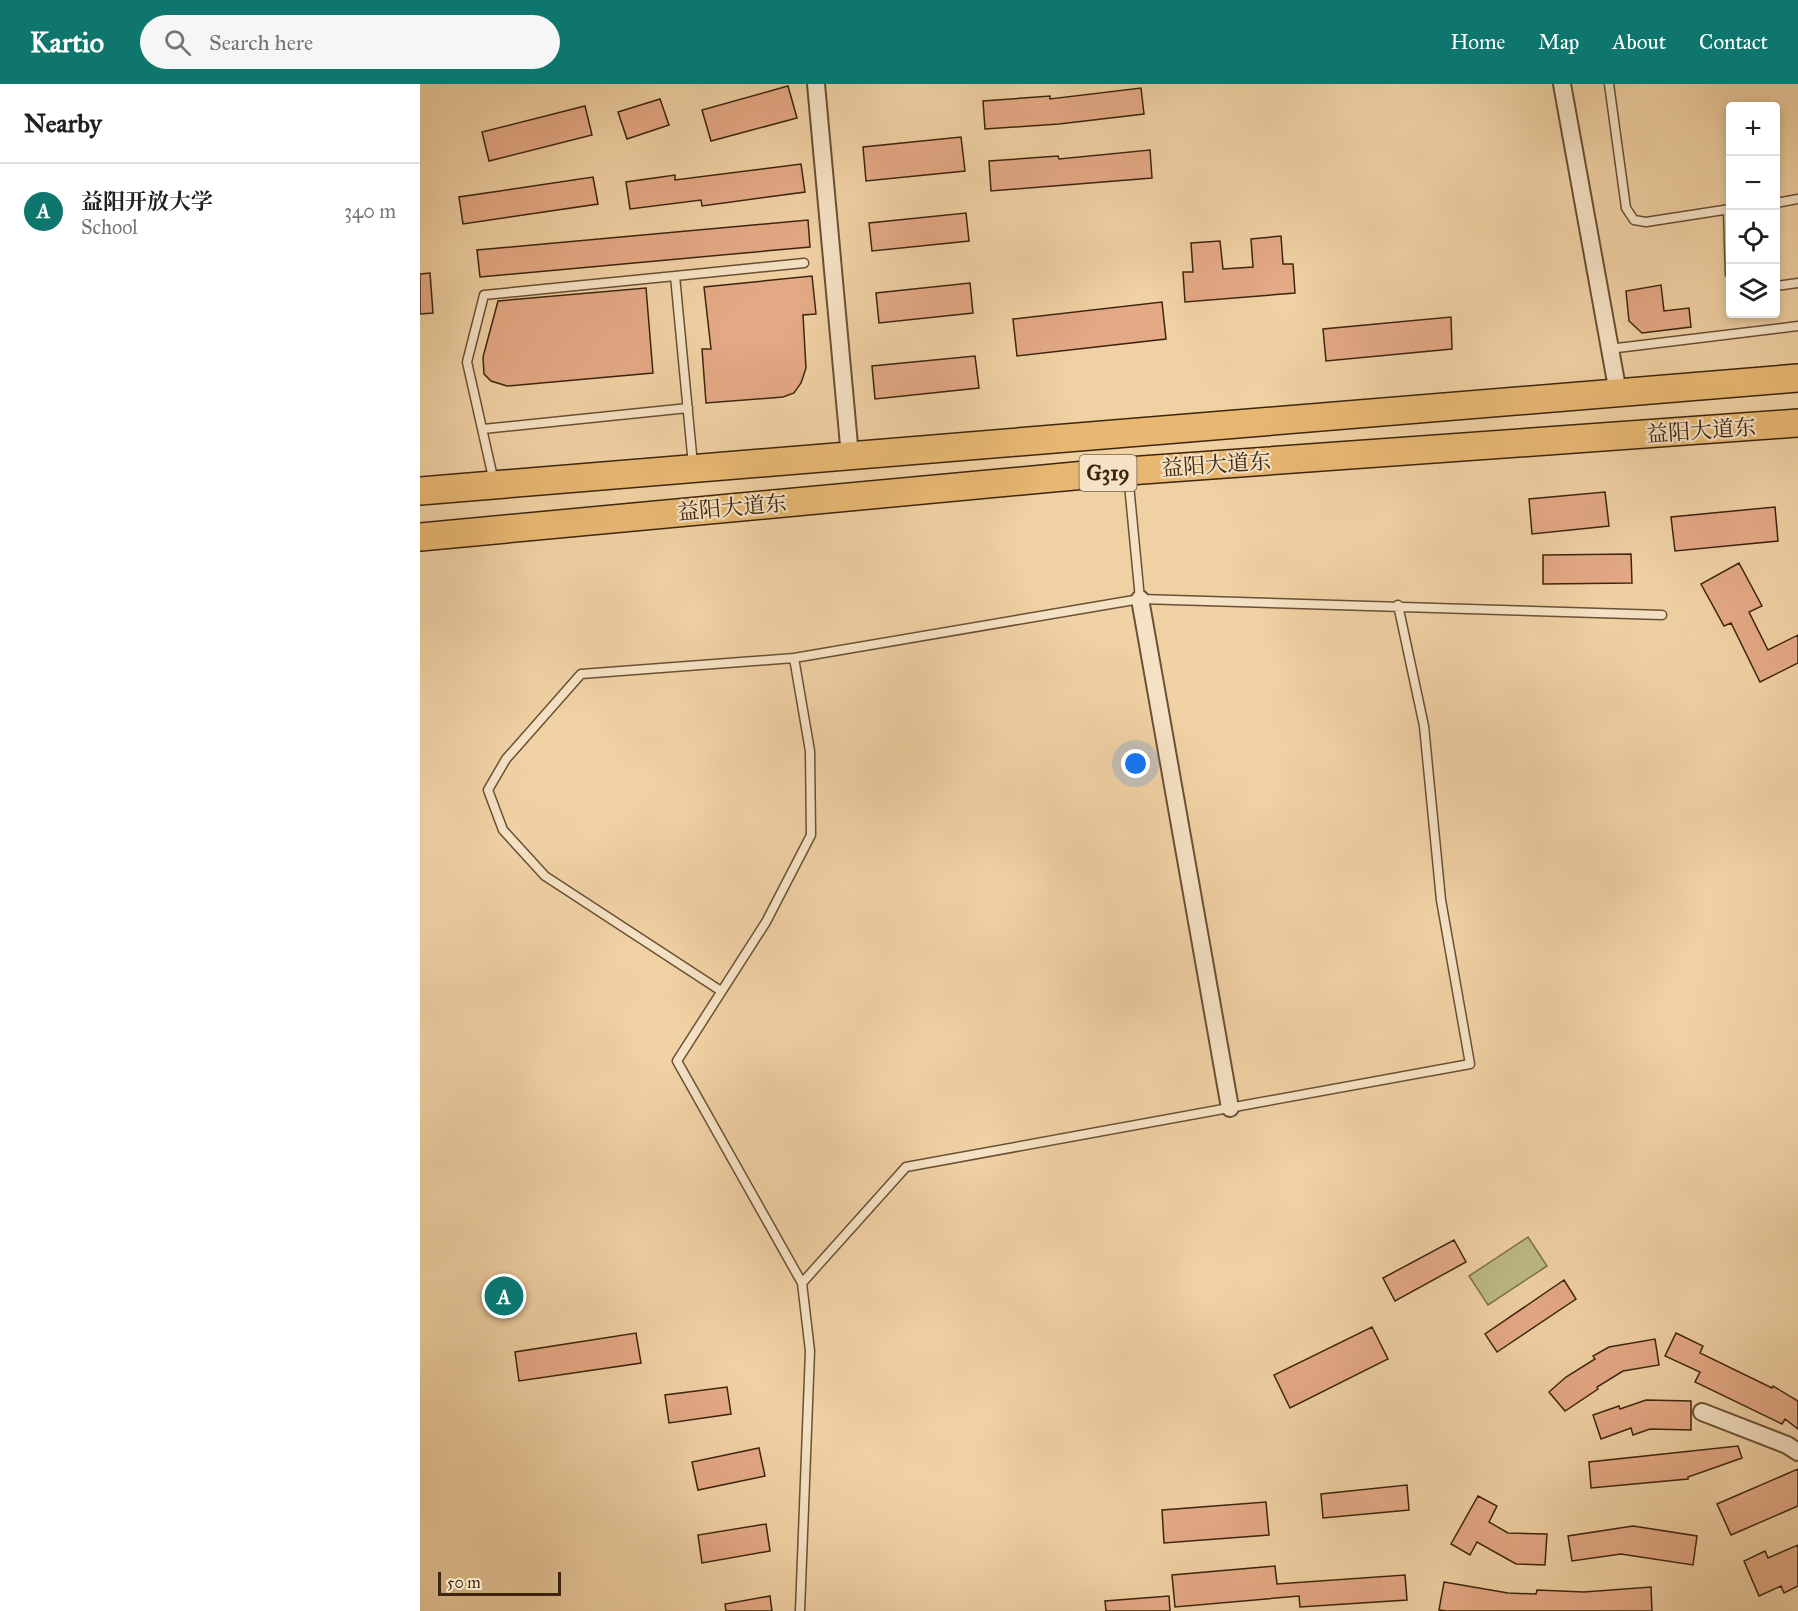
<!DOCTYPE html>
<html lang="en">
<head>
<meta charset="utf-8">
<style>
  :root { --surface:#fff; --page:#f6f6f6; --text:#202124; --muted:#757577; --line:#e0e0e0; --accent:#0f766e }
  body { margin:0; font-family:"IM FELL Great Primer","Noto Serif SC",serif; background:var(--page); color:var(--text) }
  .controls { position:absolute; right:18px; top:18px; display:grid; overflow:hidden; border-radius:6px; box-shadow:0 3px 9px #0003 }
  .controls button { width:54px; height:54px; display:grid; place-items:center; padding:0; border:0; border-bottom:2px solid var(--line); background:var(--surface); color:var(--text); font:30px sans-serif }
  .scale { position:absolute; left:18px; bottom:15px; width:123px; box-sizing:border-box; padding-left:6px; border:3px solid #3d250e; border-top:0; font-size:16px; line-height:21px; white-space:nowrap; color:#3d250e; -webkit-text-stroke:4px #f5e1c4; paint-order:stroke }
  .you { position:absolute; left:716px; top:680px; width:21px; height:21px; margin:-15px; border:4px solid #fff; border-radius:50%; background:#1a73e8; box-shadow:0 0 0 9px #1a73e833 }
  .badge { display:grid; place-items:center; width:39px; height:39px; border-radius:50%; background:var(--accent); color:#fff; font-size:20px; font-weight:700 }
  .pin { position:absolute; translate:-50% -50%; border:3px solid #fff; box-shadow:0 2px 6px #0006 }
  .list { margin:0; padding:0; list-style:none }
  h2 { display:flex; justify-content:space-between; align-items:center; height:78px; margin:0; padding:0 24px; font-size:26px }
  h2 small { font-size:20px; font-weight:400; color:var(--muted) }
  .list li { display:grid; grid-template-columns:39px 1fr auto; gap:18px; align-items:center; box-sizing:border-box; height:96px; padding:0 24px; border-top:2px solid var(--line) }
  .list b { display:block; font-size:22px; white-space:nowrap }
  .list p { margin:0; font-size:20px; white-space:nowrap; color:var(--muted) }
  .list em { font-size:20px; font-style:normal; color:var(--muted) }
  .icon { flex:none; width:33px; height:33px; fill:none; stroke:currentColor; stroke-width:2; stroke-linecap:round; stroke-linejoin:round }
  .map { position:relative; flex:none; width:1378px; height:1527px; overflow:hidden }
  header { display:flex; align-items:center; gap:36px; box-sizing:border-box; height:84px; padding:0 30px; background:var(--accent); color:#fff }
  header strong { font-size:28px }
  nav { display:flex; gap:33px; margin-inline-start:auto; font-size:21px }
  .search { width:420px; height:54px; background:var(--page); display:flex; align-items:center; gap:15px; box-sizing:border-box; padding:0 21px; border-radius:33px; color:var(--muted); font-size:22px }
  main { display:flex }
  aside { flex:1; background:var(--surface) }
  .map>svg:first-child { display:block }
</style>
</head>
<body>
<header>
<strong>Kartio</strong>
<div class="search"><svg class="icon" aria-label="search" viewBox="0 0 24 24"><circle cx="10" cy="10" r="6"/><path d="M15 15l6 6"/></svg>Search here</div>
<nav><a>Home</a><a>Map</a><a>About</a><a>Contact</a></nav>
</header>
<main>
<aside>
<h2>Nearby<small></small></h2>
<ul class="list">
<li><span class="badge">A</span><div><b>益阳开放大学</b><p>School</p></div><em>340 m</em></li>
</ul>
</aside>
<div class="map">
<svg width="1378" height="1527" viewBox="0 0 1378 1527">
  <rect width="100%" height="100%" fill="#f0d1a4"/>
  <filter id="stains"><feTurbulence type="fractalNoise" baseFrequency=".00333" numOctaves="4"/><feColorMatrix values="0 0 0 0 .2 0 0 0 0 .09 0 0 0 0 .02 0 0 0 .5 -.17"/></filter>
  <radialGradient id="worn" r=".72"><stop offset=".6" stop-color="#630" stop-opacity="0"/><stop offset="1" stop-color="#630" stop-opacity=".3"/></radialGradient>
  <path fill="#bdba83" stroke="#7d7048" stroke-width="1.5" d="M1108,1153L1127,1182L1068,1221L1049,1192Z"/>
  <path fill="#e4a985" stroke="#3d250e" stroke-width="1.5" d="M368,2L377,34L291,57L282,26Z
    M721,4L724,30L639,40L565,45L563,17L630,12V15Z
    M240,15L249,41L207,55L198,28Z
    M165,22L172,51L69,77L62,48Z
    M541,53L545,87L446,97L443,63Z
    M730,66L732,94L571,107L569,77L638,72L639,75Z
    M381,80L385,108L282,122L281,116L210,125L206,98L255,91V96Z
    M173,93L178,120L43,140L39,113Z
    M546,129L549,157L452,167L449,139Z
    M388,136L390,163L60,193L57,166Z
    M861,152L863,180H873L875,209L765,218L763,188H773L771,159L800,157L803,185L833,183L831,155Z
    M10,189L13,229L0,230V190Z
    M392,192L396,230L383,231L386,284L381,299L374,309L363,313L286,319L282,265H291L284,203Z
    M550,199L553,229L459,239L456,209Z
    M1241,201L1244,227L1269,224L1271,243L1222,249L1209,237L1206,207Z
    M226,204L233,289L87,302L71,297L64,290L63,273L78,217Z
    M742,218L746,255L597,272L593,235Z
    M1031,233L1032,265L906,277L903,245Z
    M555,272L559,304L455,315L452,282Z
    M1185,408L1189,442L1112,450L1109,415Z
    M1355,423L1358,457L1255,467L1251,433Z
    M1211,470L1212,499L1123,500V471Z
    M1319,479L1342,522L1329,528L1348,566L1378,551V579L1340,598L1311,539L1304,542L1281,500Z
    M1034,1156L1046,1178L975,1217L963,1194Z
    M1144,1196L1156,1215L1077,1268L1065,1250Z
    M952,1243L968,1275L870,1324L854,1291Z
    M216,1249L221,1279L99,1297L95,1268Z
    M1256,1249L1283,1262L1280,1269L1352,1304L1353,1302L1378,1317V1345L1365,1335L1362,1340L1275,1298L1280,1288L1245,1272Z
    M1235,1255L1239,1281L1203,1287L1177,1303L1178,1305L1145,1327L1129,1308L1146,1293L1175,1275L1173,1272L1189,1263Z
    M307,1303L311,1330L249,1339L245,1311Z
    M1226,1316L1271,1317V1346L1230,1345L1213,1351L1211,1344L1181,1355L1173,1331L1199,1322L1200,1325Z
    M1318,1362L1322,1374L1268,1393V1395L1171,1404L1169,1378Z
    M339,1364L345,1392L278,1406L272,1378Z
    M1378,1385V1422L1311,1451L1297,1420Z
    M987,1401L989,1426L903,1434L901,1410Z
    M1058,1412L1077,1422L1069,1438L1088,1449L1127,1450L1125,1481L1096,1480L1057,1458L1050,1471L1031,1460Z
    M846,1418L849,1451L744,1459L742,1426Z
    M346,1440L350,1467L282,1479L278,1451Z
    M1213,1442L1277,1452L1273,1481L1201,1470L1152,1477L1148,1452Z
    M1378,1461V1502L1364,1509L1361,1502L1339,1512L1324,1477L1345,1467L1348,1474Z
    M855,1482L857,1500L985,1491L987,1516L880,1523L879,1512L755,1523L752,1491Z
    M1024,1498L1088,1509L1116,1510L1117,1506L1164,1508L1231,1503L1232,1527H1027L1019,1526Z
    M350,1512L352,1527H306L305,1520Z
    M749,1512L750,1527H686L685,1517Z"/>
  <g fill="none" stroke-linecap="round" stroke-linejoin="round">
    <g stroke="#6a5034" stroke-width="11">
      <path id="lane" d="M1189,0L1206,124L1214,136L1226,138L1310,125
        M1356,119L1378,115
        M1308,126L1310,190
        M1356,202L1378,199
        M1189,265L1378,242
        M63,345L268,324
        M273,381L255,192L384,179
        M74,398L47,278L64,211L255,192
        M720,515L1242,531
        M374,574L390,667L391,751L346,838L257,977L382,1199L486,1083L1050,980L1021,816L1004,642L978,521
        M301,907L125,792L83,746L68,706L86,675L161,590L374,574L720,515L708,390
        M380,1527L390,1267L382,1199"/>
    </g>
    <g stroke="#6a5034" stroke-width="20">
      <path id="street" d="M396,0L430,372
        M1142,0L1198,309
        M720,515L810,1024
        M1282,1328L1367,1361L1378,1368"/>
    </g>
    <g stroke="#3d250e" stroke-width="30">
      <path id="primary" d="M0,407L1378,294
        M0,453L708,387L1378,339"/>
    </g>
    <use href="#lane" stroke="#f5e1c4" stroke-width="8"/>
    <use href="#street" stroke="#f5e1c4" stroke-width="16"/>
    <use href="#primary" stroke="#e8b872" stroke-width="27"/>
  </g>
  <g text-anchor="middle" stroke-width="4.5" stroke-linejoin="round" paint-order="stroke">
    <rect fill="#f5e1c4" stroke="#745d45" stroke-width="1.5" x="659.5" y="371" width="57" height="36" rx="4.5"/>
    <g font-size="21" font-weight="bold" fill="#3d250e">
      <text x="688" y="396">G319</text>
    </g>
    <g font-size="22" fill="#3d250e" stroke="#f5e1c4">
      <text transform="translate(1281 346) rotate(-4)" y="8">益阳大道东</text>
      <text transform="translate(796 380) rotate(-4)" y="8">益阳大道东</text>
      <text transform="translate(312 423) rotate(-5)" y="8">益阳大道东</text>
    </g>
  </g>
  <rect width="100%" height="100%" filter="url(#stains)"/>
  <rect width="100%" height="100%" fill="url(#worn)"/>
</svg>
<div class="controls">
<button>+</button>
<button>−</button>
<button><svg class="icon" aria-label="locate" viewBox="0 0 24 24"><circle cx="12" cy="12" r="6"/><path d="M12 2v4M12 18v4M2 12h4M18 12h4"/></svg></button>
<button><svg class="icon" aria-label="layers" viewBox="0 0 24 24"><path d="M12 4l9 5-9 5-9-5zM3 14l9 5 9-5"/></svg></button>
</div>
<div class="scale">50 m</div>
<div class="you"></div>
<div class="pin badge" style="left:84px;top:1212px">A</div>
</div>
</main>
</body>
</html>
